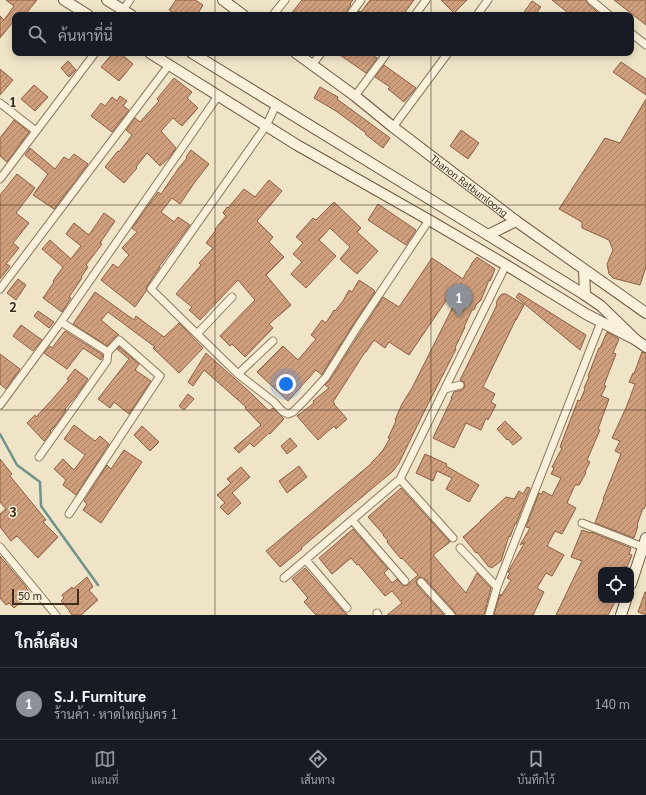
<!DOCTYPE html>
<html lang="th">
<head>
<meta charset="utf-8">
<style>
  :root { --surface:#171b24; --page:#242831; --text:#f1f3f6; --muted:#9ea1a6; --line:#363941; --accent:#8c9099 }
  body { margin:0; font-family:Georgia,Sarabun,serif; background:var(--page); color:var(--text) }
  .controls { position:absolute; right:12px; bottom:12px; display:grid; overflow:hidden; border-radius:8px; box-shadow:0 2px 10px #0003 }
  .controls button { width:36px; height:36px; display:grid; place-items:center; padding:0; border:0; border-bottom:1px solid var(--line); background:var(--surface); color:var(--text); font:20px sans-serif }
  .scale { position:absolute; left:12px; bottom:10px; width:67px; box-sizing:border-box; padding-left:4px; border:2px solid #3d2e20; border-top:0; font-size:11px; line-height:14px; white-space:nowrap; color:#3d2e20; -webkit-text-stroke:3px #f7eed8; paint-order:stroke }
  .you { position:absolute; left:286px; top:384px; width:14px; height:14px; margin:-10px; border:3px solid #fff; border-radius:50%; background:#1a73e8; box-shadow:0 0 0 6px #1a73e833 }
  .badge { display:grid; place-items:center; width:26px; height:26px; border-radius:50%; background:var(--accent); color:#fff; font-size:13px; font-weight:700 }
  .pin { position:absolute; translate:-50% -33px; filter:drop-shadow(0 1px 2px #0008) }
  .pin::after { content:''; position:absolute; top:21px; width:14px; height:12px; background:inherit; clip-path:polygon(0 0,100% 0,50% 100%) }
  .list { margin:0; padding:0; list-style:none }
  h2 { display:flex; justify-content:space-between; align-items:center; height:52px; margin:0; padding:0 16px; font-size:17px }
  h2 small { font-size:13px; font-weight:400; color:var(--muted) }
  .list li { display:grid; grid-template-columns:26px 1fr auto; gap:12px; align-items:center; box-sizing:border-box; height:72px; padding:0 16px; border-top:1px solid var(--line) }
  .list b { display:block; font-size:15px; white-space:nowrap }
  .list p { margin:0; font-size:13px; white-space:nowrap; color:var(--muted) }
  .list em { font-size:13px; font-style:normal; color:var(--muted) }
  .icon { flex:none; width:22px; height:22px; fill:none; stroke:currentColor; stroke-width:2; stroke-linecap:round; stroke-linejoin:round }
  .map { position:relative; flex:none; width:646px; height:615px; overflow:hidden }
  .search { position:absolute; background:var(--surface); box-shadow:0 2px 10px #0003; left:12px; right:12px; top:12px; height:44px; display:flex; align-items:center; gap:10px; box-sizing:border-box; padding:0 14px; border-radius:8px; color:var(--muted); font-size:15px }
  .sheet { height:124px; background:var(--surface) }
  nav { display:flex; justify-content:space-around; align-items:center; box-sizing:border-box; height:56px; border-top:1px solid var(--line); background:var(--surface); font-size:11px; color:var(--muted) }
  nav a { display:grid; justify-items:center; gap:2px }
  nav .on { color:var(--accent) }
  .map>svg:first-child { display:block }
</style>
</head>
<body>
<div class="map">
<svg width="646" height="615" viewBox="0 0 646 615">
  <defs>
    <pattern id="building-hatch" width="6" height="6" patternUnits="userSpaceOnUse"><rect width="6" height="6" fill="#cf9f7d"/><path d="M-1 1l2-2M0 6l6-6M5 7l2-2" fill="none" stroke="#a98266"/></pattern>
  </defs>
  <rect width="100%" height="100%" fill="#f0e4c8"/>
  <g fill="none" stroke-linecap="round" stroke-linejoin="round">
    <path stroke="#6f938a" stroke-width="2.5" d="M0,434L17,465L40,482L41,506L98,585"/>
  </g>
  <path fill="url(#building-hatch)" stroke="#8d5f41" d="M6,0H37L25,15H15V26L12,23L0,38V16L4,20L14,6Z
    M176,0H195L203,5L197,15H177L169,10Z
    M302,0H353L350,4L351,5L346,12L345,15H290Z
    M370,0H414L403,15H356L359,11L361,12Z
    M441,0H467L454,13Z
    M552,0H586L588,4L601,15H564L567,12Z
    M614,0H646V25L623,7Z
    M532,1L541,7L535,15H522Z
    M113,53H120L133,64L119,81L101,67Z
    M337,53H370L377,58L366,73Z
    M68,61L76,70L69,77L61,68Z
    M621,62L646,79V95L613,72Z
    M384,65L416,88L404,102L388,89L390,87L375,77Z
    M0,69L13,80L0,95Z
    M174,78L192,92L187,98L198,108L182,126L173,118L161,131L176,148L170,157L160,166L147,153L136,167L137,168L124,183L105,167L118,151L119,152L132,135L126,130L135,118L140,122L159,101L157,99Z
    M34,85L48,97L35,111L21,99Z
    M320,87L338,97L337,99L390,138L383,148L365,134L366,133L336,111L314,98Z
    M120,96L127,101L123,106L129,110L112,132L91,116L101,103L105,106L112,97L117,101Z
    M646,99V267L640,285L613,278L609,274L607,264L613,250L609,240L582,228V222L559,209L605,138L620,143Z
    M14,120L29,132L7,162L0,156V138Z
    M461,130L479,143L468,159L450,146Z
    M30,148L55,169L64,157L69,160L74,154L88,164L54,209L33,195L48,174L25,155Z
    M191,150L209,164L195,182L180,204L172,198L161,212L174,222L178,217L190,225L159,267H160L147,286L146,291L135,307L101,280L113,264L118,268L129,255L122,248L137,232L132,228L158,192L161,194L178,169L187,158L186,157Z
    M17,174L35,188L16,213L29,223L13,243L19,248L6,264L10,266L0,279V195Z
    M269,180L282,191L257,221L273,237L269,242L284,257L266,275L291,305L269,324L273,328L245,357L232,344L230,346L220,336L255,300L238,280L200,320L189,310L192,307L176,294L201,265L199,263L213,248L206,243L216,230L215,229L226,216L223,213L227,207L228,208L244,189L255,197Z
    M334,202L361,228L357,232L378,251L357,274L340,259L350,247L330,228L319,240L336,256L306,288L291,274L302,262L293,254L303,243L296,237L313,218L316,220Z
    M378,204L416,230L406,245L368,220Z
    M104,213L115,221L100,243L102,244L86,265L88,267L81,277L82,278L69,297L71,298L62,312L43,298L54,282L53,281L63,267L42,249L50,240L71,259L81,246L66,234L74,223L89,235Z
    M477,257L495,269L493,274L490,281L489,280L481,300L476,305L474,310H472L464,327H465L455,348L456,349L423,414L399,463L393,471L301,548L302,549L280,567L266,551L372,463H371L379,455L381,452H382L390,438H388L396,421L395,420L402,404L412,388L460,293L454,289L409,355L389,342L385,348L374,340L366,352H365L333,402L335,404H334L347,419L336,429L334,426L318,440L297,416L314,403L313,401L329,388L325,385L330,380L383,297L399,307L432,258L463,279L467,271H468L472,263Z
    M18,279L26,285L16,300L7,293Z
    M359,280L374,290V291L375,292L354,323L322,374V375L316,370L288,401L257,372L283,346L298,360L316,339L311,335L322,320L326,323L334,310L335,311L343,301L349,290L352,292Z
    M95,292L134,320L136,316L164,337L179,323L203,348L179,373L153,348L155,347L108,312L101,320L119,335L115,337L107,346L73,324Z
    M519,293L586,335L580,350L516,297Z
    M502,294H506L524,305L516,320V319L483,387L495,394L491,402L496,405L488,420L486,418L481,430L466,423L454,448L433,438L452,398H451L454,392L462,390L465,387L464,382L460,380L495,309L497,304L496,303L499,297Z
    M38,311L54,322L49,328L34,316Z
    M21,325L42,340L33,351L13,336Z
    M65,331L103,355L101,360L83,348L67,369L44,353L50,346L52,348Z
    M607,332L619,339L613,353L616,354L604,385L606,386L601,396L609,399L598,429L600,430L587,460L590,462L585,472L586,473L579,485H575L567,503L576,508L562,534L555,531L547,546L564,555L552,576L546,573L537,588L544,592L533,615H494L500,594L501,596L511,580L507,578L510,573L508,572L525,542L520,545L530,528L526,527L539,493L542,494L543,491L552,496L561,478L551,474L554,468L552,467L562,448L560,447L578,400L580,401L585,389L584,388L589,377L588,376L599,348H600Z
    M119,347L139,364L135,370L151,381L129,414L114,402L110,408L98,399L129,359L117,349Z
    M642,352L646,353V504L644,509L643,508L637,525L638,526L634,538L595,523L604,499H603L621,454L615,451L620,441L612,438L626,408L635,384L629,382L633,373L634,374Z
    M206,353L253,395L269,411L273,408L284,419L270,434L269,433L254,447L250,443L239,453L234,448L261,425L245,408L246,407L204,370L193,386L188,382Z
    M0,354L20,369L6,389L0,384Z
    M75,369L88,379L76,396L65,409L66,410L55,426L50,431L51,432L44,441L27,423L35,415L36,417L50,402L69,380L67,379Z
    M188,394L194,399L184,410L179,406Z
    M505,421L522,438L513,445L508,439L507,440L497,429Z
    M74,425L95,441L100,436L109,444L76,495L63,485L66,480L54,469L63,459L74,470L85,455L64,439Z
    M142,426L159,442L150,451L134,435Z
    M290,438L297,446L287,454L281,446Z
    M124,450L142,462L101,523L83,510L87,504L84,501L107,465L111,469Z
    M425,454L447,464L446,466L479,485L469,502L446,489L452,478L437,471L433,481L416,473Z
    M0,459L12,474L10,476L46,520L43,522L58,537L38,558L17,536L11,541L0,527V514L6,509L0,502Z
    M299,466L307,477L287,493L279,481Z
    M241,467L250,477L232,493L241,503L228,515L220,507L225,503L217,495L231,483L227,479Z
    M527,487L530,488L516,524H515L510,537L509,536L501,561L492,568L488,566L477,552L476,553L463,537L481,521H480L506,497L514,499L519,491L523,494Z
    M401,488L450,542L433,555L466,593L477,573L491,588L484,615H456L455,612L425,579L420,577L416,580L417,585L444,615H387L402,603L392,591L385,596L358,564L357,565L351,558L332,574L319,558L353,529L388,569L384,573L392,583L397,579L403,586L408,585L410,582L418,575L402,558L401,559L387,542L388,541L383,535H384L368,517Z
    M582,530L591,533V532L631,548L629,554L632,555L627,567L624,566L623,570H601V600H616L608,615H556L582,561L571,557Z
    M0,556L27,588H26L31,594L14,608L9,603L6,605L0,598Z
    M305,568L343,611L348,615H316L304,602L308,598L292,579Z
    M87,577L93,587L89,590L98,600L81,615H72L69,611V610L61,601L64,598L62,595L72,587L73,589Z
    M645,592H646V615L638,612Z"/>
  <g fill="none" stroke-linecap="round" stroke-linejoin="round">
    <g stroke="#8d765c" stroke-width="9">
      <path id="street" d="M591,0L609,15
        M123,10L130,0
        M273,15L285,0
        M350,15L361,0
        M415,15L426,0
        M477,15L488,0
        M631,33L646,45
        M312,65L321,53
        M355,96L387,53
        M0,103L36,131
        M276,105L266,126L151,289L238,374L274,402L282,411L288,414L293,412L304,401L326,377L358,326L429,220
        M393,127L448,53
        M0,179L95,53
        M0,289L169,65
        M61,322L108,352
        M197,334L232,297
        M238,374L273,341
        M445,389L460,385
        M0,405L61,322L218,96
        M39,457L107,361L108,352L119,340L160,376L69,514
        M400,479L453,538
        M352,520L405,581
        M582,523L643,547
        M0,547L56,615
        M460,548L497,587
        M306,560L347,608
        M284,578L400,479L506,265
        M421,582L451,615
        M377,613L378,615
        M489,615L497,587L601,322"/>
    </g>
    <g stroke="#6f573f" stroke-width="12">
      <g id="secondary">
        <path d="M64,0L88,15"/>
        <path d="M107,0L131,15"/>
        <path d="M223,0L243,15"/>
        <path d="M150,53L297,145L429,220L506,265L586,314L636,340"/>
        <path d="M192,53L488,235L585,295L601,306L636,340L646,347"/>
        <path id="s1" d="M296,53L355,96L393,127L516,221L646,313"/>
        <path d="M488,235L516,221"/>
        <path d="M584,270L585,295"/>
        <path d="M631,584L646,538"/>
        <path d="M621,615L626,600"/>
      </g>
    </g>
    <use href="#street" stroke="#faf1dc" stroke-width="7"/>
    <use href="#secondary" stroke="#faf1dc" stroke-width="10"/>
  </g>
  <path fill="none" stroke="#3d2e20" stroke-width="1" stroke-opacity="0.55" d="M215,0V15M431,0V15M215,53V615M431,53V615M0,205H646M0,410H646"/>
  <g text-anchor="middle" stroke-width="3" stroke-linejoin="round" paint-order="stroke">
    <g font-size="10" fill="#3d2e20" stroke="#f7eed8">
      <text dy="4" stroke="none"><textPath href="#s1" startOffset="218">Thanon Ratbumloong</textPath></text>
    </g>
  </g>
  <g font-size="13" text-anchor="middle" font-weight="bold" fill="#3d2e20" stroke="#f7eed8" stroke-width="3" stroke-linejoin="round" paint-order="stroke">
    <text x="13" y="107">1</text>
    <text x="13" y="312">2</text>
    <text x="13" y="517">3</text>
  </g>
</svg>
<div class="controls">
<button><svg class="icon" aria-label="locate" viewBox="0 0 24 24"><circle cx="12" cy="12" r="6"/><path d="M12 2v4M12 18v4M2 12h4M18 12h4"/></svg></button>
</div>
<div class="scale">50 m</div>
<div class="you"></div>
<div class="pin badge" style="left:459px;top:317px">1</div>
<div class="search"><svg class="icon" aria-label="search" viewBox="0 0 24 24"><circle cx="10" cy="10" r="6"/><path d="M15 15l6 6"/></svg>ค้นหาที่นี่</div>
</div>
<section class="sheet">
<h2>ใกล้เคียง<small></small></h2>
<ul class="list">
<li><span class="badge">1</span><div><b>S.J. Furniture</b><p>ร้านค้า · หาดใหญ่นคร 1</p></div><em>140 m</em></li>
</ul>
</section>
<nav>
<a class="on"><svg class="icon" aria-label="map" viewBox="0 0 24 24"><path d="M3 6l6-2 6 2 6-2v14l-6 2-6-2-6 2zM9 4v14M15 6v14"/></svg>แผนที่</a>
<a><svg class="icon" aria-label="directions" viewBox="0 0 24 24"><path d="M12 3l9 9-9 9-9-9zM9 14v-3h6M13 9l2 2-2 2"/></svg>เส้นทาง</a>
<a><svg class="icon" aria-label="saved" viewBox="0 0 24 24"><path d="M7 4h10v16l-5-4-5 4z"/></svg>บันทึกไว้</a>
</nav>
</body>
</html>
